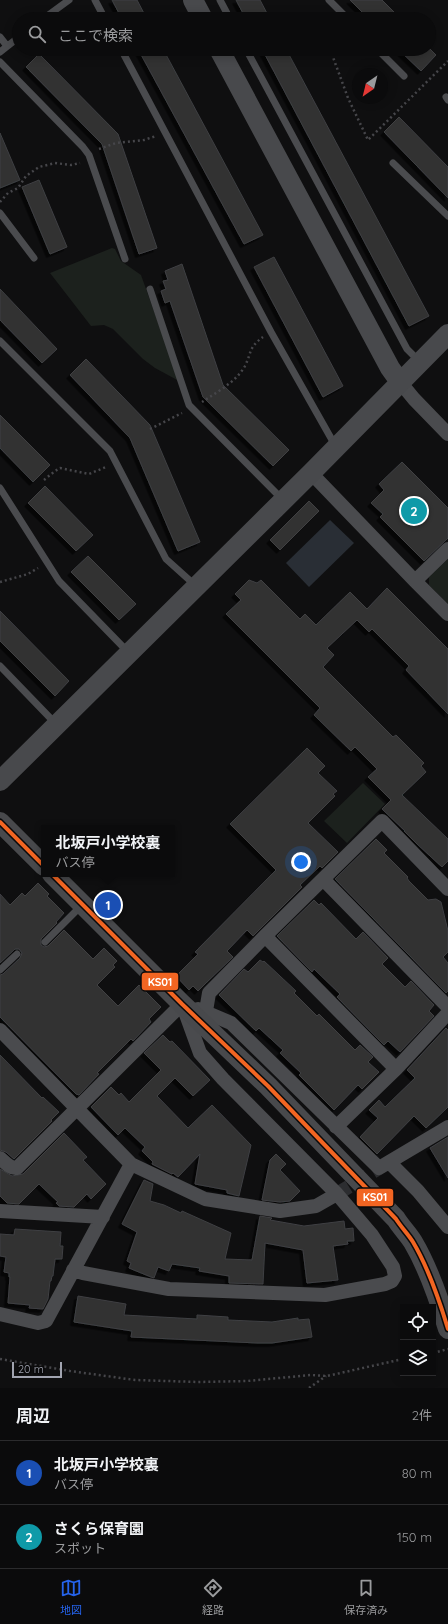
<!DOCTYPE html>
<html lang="ja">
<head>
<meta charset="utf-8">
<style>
  :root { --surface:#0b0b0c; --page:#141415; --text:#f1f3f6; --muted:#9a9b9d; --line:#2b2b2d; --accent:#2563eb }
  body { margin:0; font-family:Quicksand,"Noto Sans JP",sans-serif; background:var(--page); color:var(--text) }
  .controls { position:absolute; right:12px; bottom:12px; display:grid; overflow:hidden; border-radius:0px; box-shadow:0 2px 10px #0003 }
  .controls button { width:36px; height:36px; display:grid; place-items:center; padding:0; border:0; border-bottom:1px solid var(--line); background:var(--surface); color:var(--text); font:20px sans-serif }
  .compass { position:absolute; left:352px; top:68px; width:36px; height:36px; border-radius:50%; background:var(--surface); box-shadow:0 2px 10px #0003; rotate:215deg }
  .scale { position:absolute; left:12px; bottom:10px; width:50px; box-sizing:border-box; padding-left:4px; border:2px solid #a1a4b0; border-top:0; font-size:11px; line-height:14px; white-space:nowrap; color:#a1a4b0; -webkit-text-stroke:3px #0a0a0b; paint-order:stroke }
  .you { position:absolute; left:301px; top:862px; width:14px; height:14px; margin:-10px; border:3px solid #fff; border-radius:50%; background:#1a73e8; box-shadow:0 0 0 6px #1a73e833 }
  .badge { display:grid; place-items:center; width:26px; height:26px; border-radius:50%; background:var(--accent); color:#fff; font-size:13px; font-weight:700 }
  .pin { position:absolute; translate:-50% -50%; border:2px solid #fff; box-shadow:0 1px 4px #0006 }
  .popup { position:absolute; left:41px; top:825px; width:134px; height:52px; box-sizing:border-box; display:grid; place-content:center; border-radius:0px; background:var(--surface); filter:drop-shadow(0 1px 3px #0005); font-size:13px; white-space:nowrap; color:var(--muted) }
  .popup b { font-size:15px; color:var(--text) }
  .popup::after { content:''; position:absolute; left:50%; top:100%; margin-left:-8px; border:8px solid transparent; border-top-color:var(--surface) }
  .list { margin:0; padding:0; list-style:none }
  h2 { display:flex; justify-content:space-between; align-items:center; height:52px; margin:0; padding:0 16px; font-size:17px }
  h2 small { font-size:13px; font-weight:400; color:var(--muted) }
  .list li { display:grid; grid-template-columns:26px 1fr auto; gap:12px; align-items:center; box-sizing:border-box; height:64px; padding:0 16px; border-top:1px solid var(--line) }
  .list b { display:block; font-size:15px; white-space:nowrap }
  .list p { margin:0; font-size:13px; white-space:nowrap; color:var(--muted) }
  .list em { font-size:13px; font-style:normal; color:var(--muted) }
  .icon { flex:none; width:22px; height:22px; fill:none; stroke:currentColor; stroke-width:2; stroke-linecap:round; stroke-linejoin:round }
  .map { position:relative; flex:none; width:448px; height:1388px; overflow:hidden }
  .search { position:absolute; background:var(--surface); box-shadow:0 2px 10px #0003; left:12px; right:12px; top:12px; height:44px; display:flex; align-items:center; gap:10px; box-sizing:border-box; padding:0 14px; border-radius:22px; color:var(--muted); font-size:15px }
  .sheet { height:180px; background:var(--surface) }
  nav { display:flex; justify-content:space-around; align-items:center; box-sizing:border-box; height:56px; border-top:1px solid var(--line); background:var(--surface); font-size:11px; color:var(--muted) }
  nav a { display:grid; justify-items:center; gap:2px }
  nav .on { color:var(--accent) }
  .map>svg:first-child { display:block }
</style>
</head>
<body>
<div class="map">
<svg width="448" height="1388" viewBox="0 0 448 1388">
  <defs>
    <filter id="shadow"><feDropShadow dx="-3.5" dy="3.5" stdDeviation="0" flood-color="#0009"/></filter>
  </defs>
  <rect width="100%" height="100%" fill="#0f0f10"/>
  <path fill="#1c211d" d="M112,248L115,249L121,261L141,275L179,381L155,368L143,359L113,329L104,325L91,326L50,273Z
    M448,559V604L429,585V577Z
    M363,783L385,804L347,843L324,821Z"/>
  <path fill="#292e35" d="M330,520L354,543L309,587L286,563Z"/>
  <path fill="#303032" stroke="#3f4043" filter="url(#shadow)" d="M112,0H137L147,19H122Z
    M236,0H260L270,19H246Z
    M350,0H382L401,19H369Z
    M138,49H163L263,235L244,244Z
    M262,49H286L429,316L409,326Z
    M398,49H430L436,55L421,71Z
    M39,54L118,134L157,248L139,254L102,144L26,67Z
    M399,117L448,167V198L384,132Z
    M0,133L20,180L0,188Z
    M39,180L67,247L50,254L22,187Z
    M274,257L343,386L323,397L254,267Z
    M182,264L223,385L289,450L273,466L203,397L170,301L165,303L161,291L166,289L163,281L168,280L165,271Z
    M0,289L57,349L42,363L0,320Z
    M86,359L150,425L200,542L178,551L130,438L70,375Z
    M0,415L50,465L33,482L0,448Z
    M402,462L448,508V538L424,561L380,517L383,514L371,503L384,490L379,484Z
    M45,486L93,535L76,551L28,503Z
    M309,501L319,511L280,550L270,540Z
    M88,556L136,604L119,620L71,572Z
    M249,580L257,583L261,580L300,619L305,614L316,625L350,592L367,609L387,588L448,649V714L406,670L409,666L372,629L369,632L357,620L327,648L334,655L323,667L393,737L396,735L424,763L421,766L426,772L402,795L448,839V861L442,867L417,844L404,831H405L382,809L391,800L368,777L377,769L355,747L351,751L314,715L320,708L226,614L241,600L235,594Z
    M0,611L69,681L55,696L0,641Z
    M307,748L325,766L318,773L337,791L333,794L335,796L308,823L338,852L322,868L320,866L300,885L302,887L253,936L247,930L227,951L233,957L206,983L198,991L193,986L189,990L176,976L198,954L195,952L276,870L230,824Z
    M376,839L387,850L384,853L408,877L407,878L409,881L428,900L436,899L441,902L448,931V952L443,957L448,963V991L446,993L335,879Z
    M38,883L49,894L47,896L64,913L56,922L57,923L41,939V945L44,947L48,946L64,930L93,959L104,948L117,961L113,965L115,967L97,985L118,1006L139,985L161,1007L149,1019L151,1022L133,1041L131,1039L97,1073L99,1074L79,1095L76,1094L0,1017V975L3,974L20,958L22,953L19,949H15L0,963V894L10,905L22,893L25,896Z
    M314,900L319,905L321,903L356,939L363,932L388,958L382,964L405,987L411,981L434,1005L429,1011L434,1016L400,1052L388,1041L384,1045L337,997L340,994L314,969L312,972L277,936Z
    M260,960L263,962L264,961L296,991L294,993L317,1016L319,1014L355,1050L360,1045L373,1057L368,1062L379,1072L362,1089L358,1085L334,1110L299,1075L301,1073L280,1053L283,1050L259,1028L256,1031L219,995L244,969L248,972Z
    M446,1028L448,1030V1107L426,1128L414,1116L377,1154L360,1137L378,1118L369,1110L379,1100L385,1107L415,1078L407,1070Z
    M163,1035L170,1042L172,1041L210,1080L193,1096L175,1078L157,1096L188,1128L212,1105L251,1145L239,1196L227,1193V1190L195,1184L200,1154L178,1177L173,1173L172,1174L152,1164L153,1162L142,1151L145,1147L125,1128L118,1135L91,1107L111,1087L119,1095L121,1093L129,1102L161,1070L144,1053Z
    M0,1055L42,1098L43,1097L59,1112L51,1120L52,1121L14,1159L6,1152L0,1150Z
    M64,1133L87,1157L83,1160L106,1184L91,1199L87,1194L74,1207L59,1206L56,1203L58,1202L39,1184L19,1204L7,1203L0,1196V1169L12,1176L23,1174Z
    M448,1137V1178L430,1148Z
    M276,1154L286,1164L280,1170L300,1191L290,1201L280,1202L262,1200L270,1160Z
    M144,1180L153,1184L150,1201L164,1205L181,1213L182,1211L231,1233L225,1259L252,1260L260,1216L272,1218L270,1220L304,1226L344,1221L345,1229L353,1228L354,1241H347L348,1244L333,1246L338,1280L307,1283L303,1250L265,1243L263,1284L229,1283V1276L199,1271L200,1268L172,1264L169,1271L158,1267L154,1278L151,1277L129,1268L131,1263L127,1261L137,1232L122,1224Z
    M15,1229L61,1232L60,1246H63L62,1259H55L53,1276H52L51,1281H50L48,1299L43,1309L29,1308L30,1305L8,1303L10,1277H9V1273L4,1272L6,1257L0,1256V1234L14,1235Z
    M78,1296L126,1304L124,1315L197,1319V1315L228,1317V1320L272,1322L298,1318V1320L309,1319L312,1337L272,1343H257L131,1337L132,1331L74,1322Z"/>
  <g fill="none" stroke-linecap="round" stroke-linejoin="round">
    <path stroke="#2c2d30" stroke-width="14" stroke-dasharray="14 7" stroke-linecap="butt" d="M337,1194L379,1168"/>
    <path stroke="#46464a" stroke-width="2.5" stroke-dasharray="2 3" stroke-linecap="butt" d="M330,49L348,98L368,140L448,61
      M99,149L116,143L144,140L156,136
      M0,202L8,193L18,188L26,176L39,167L55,163L71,165L80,163
      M202,402C217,392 236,382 245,366C252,352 248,348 263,337
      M150,429L182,413
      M44,480L55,471L60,468L89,474L106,467
      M0,582L28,574L38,568
      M433,1353L448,1349
      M0,1359L70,1371L135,1380L198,1382L247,1381L311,1375L327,1376L403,1359
      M309,1388L326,1376"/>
    <path stroke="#4a4b4e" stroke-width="7" d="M95,0L105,19
      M220,0L230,19
      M329,0L348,19
      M43,19L69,0
      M0,37L7,46
      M121,49L271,332L336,447
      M246,49L407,349L419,361
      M377,49L404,76
      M0,52L19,37
      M0,62L83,147L89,155L125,259
      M446,97L448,100
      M393,163L448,216
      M0,213L34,258
      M150,289L189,405L283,500
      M0,341L110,451L166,559L196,586
      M0,488L59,581L128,652
      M0,666L56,724
      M45,942L82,905
      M0,970L17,954"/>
    <path stroke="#4a4b4e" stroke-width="14" d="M400,382L414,399L448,434
      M311,473L415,581L448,614
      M415,581L448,549
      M323,879L448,1007
      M265,936L396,1069
      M198,1009L231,1023L379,1168L448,1127
      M206,1011L209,993L265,936L382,821L448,889
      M0,1030L131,1164L205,1199L280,1211L316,1206L337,1194
      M336,1127L396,1069L448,1013
      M0,1158C5,1162 10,1169 17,1168L182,1004
      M389,1162L418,1191L448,1227
      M0,1211L103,1217
      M73,1270L83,1273L169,1289L325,1295L385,1284L392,1281L395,1276L393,1267L372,1235L337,1194L223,1079L200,1053L184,1009
      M0,1314L38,1323L46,1321L131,1164"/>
    <path stroke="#48494c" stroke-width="20" d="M193,0L203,19
      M219,49L390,368L400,382
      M0,781L311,473L448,334
      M0,822L44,866
      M52,874L182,1004L268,1086L396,1219C401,1227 408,1234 413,1242C429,1269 439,1299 448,1329"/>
    <g stroke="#0a0a0b" stroke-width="7">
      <path id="bus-1" d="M0,822L44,866
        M52,874L182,1004L268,1086L396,1219C401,1227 408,1234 413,1242C429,1269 439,1299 448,1329"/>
    </g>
    <use href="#bus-1" stroke="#f26522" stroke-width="4"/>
  </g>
  <g stroke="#0a0a0b" stroke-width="1.5">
    <rect x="141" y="972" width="38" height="19" rx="4" fill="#f26522"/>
    <rect x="356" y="1188" width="38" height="19" rx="4" fill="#f26522"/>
  </g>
  <g font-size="11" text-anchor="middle" font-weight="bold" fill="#fff">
    <text x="160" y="986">KS01</text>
    <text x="375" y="1201">KS01</text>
  </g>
</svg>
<div class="controls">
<button><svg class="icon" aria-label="locate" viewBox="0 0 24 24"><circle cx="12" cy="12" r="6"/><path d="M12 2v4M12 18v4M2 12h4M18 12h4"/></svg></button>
<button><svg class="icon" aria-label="layers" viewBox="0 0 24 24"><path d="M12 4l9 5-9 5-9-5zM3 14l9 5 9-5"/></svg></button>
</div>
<svg class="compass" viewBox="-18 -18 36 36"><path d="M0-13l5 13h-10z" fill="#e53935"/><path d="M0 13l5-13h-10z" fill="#9a9b9d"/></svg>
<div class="scale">20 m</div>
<div class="you"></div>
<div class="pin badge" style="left:108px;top:905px;background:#1a4fb4">1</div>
<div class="popup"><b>北坂戸小学校裏</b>バス停</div>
<div class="pin badge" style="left:414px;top:511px;background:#0f9aa8">2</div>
<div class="search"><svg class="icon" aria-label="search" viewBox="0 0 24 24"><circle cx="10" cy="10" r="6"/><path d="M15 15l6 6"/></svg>ここで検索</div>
</div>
<section class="sheet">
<h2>周辺<small>2件</small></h2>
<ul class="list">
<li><span class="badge" style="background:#1a4fb4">1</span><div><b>北坂戸小学校裏</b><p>バス停</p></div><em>80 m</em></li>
<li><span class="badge" style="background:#0f9aa8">2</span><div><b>さくら保育園</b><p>スポット</p></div><em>150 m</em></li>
</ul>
</section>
<nav>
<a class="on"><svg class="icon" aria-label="map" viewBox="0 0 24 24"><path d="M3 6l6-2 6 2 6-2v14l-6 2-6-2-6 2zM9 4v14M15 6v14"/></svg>地図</a>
<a><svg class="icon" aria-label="directions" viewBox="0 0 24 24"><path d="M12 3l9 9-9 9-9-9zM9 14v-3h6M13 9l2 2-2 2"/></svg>経路</a>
<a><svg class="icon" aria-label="saved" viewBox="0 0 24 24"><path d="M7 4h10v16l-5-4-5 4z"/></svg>保存済み</a>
</nav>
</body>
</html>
